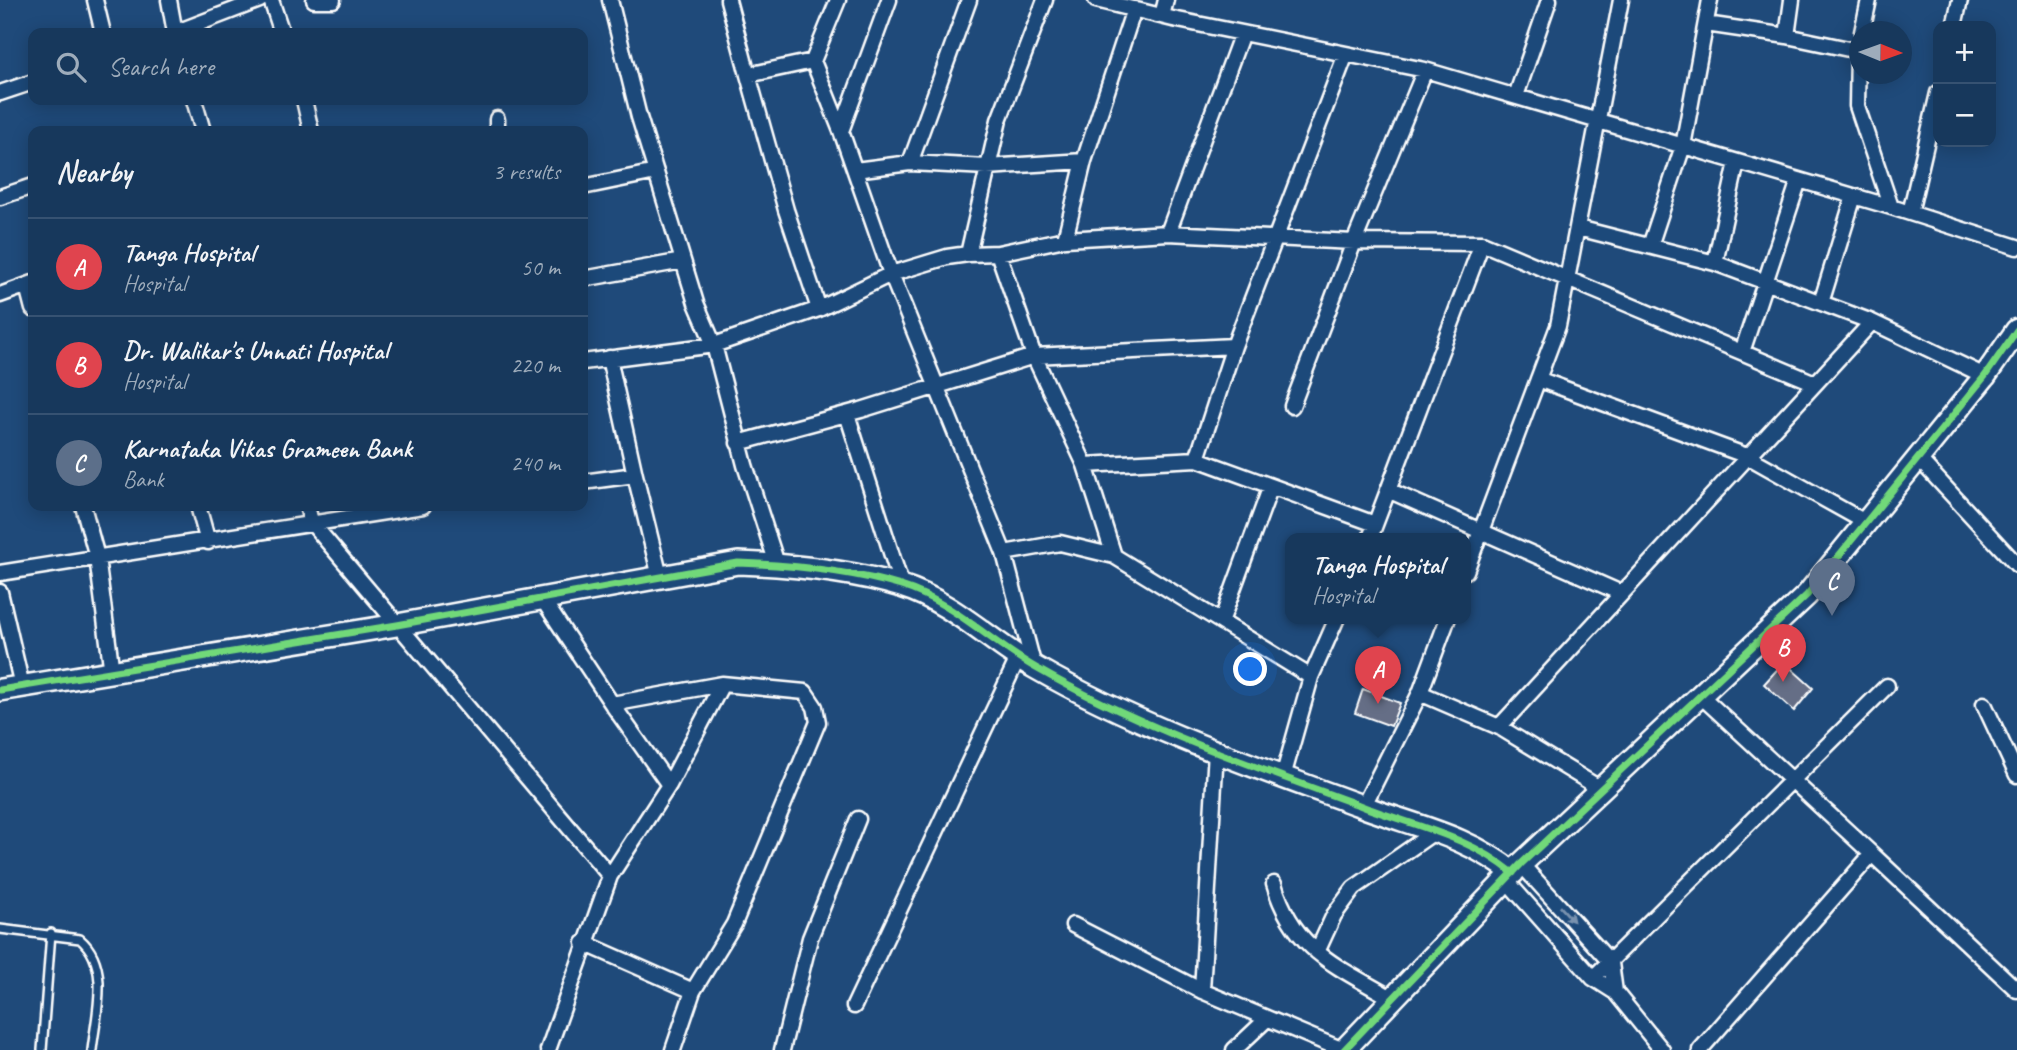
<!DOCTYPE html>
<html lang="en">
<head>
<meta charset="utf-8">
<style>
  :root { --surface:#17385c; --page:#244365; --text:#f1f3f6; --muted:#9eacbb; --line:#365272; --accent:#ffd166 }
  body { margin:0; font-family:Caveat,sans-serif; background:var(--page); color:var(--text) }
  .controls { position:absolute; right:21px; top:21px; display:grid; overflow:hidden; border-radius:14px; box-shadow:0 4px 18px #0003 }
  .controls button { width:63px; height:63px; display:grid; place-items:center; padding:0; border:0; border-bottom:2px solid var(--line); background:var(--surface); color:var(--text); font:35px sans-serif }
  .compass { position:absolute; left:1849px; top:21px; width:63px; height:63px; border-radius:50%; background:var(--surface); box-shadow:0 4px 18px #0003; rotate:91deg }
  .you { position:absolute; left:1251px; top:670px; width:24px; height:24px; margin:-18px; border:5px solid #fff; border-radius:50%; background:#1a73e8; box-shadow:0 0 0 10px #1a73e833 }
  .badge { display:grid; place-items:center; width:46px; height:46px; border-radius:50%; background:var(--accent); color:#fff; font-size:23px; font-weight:700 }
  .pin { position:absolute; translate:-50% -58px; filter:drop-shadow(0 2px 4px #0008) }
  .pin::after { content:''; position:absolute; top:37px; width:24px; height:21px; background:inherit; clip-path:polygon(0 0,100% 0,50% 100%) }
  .popup { position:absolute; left:1285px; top:533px; width:186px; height:91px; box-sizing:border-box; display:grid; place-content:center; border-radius:14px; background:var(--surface); filter:drop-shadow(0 2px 5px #0005); font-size:23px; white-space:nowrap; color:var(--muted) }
  .popup b { font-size:26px; color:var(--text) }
  .popup::after { content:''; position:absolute; left:50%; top:100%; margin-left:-14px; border:14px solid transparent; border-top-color:var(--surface) }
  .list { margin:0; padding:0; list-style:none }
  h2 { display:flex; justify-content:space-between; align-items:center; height:91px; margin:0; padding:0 28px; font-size:30px }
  h2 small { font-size:23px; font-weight:400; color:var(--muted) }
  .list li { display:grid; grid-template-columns:46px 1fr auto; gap:21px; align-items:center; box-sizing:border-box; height:98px; padding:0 28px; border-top:2px solid var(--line) }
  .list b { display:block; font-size:26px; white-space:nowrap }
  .list p { margin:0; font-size:23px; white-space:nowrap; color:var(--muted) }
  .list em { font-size:23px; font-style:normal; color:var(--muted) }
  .icon { flex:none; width:38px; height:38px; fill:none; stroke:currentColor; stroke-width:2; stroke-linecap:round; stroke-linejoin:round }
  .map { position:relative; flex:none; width:2017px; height:1050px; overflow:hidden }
  .search { position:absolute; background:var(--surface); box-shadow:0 4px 18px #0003; left:28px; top:28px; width:560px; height:77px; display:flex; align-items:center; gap:18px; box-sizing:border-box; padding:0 24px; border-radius:14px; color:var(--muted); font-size:26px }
  .panel { position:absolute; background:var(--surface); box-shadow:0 4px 18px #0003; left:28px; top:126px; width:560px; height:385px; border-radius:14px }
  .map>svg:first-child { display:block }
</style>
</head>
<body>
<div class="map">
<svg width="2017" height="1050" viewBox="0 0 2017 1050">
  <rect width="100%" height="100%" fill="#1f4a7a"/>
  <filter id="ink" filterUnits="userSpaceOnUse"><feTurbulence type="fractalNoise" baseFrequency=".0143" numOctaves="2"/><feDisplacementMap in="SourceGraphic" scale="14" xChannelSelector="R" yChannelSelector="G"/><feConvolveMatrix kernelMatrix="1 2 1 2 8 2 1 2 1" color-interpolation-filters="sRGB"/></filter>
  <g filter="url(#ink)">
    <path fill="#656e86" stroke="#fff" stroke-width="2" d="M1784,662L1813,688L1794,711L1764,684Z
      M1363,689L1400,703L1391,726L1355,713Z"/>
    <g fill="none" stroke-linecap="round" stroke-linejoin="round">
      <g stroke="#fff" stroke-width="12">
        <path id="lane" d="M0,929L80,939C111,965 96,1014 92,1050
          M42,1050L51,933"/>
      </g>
      <g stroke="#fff" stroke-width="19">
        <path id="street" d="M95,0L103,33
          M169,0L175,33
          M271,0L282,33
          M314,0H333
          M610,0L639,117L696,303L714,345L745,465L777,564
          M728,0L748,75
          M889,0L841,131L891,274L1004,553
          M1096,0L1173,19L1425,70L1891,207L2017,247
          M1792,0L1787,36L1858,51L1857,106L1891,207
          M1162,16L1166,0
          M1706,24L1787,36
          M1954,26L1960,0
          M1862,32L1869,0
          M174,33L260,0
          M813,61L841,131
          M0,93L33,82
          M1516,96L1549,0
          M194,100L203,131
          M304,100L311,131
          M497,119V131
          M910,163L987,167L1084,161
          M855,170L910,163L969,0
          M583,187L656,172
          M0,197L33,186
          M1910,213L1938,93
          M1578,228L1715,263L1872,322L1985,376
          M1168,233L1354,242L1482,243L1815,383
          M1065,239L1084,161L1134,9
          M1650,246L1683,146L1710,0
          M998,253L1034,356L1085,465L1197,459L1234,346L1346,54
          M968,254L998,253L1065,239L1168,233L1242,33
          M1715,263L1737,162
          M583,279L683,261
          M27,286L33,309
          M0,295L33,283
          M1821,303L1854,196
          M819,309L786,210L748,75L813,61L838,0
          M1742,352L1799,180
          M609,358L635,475
          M583,362L714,345L819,309L891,274L947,257L968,254L999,120L1045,0
          M1538,379L1747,456L1865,522
          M1292,406L1354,242L1425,70
          M847,414L902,587
          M738,443L861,410L1034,356L1234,346
          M1918,458L2017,565
          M1197,459L1375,524
          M1085,465L1114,556L1311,677
          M583,482L635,475L660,577
          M1388,490L1621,593
          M83,506L97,557L112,673
          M198,506L208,542
          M307,506L311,522L610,876
          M1370,538L1482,243
          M1466,571L1558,326L1621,0
          M0,573L423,506
          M0,592L22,686
          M543,600L612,704L722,684L805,692L815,707L818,722L734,924L693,991L673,1050
          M1221,622L1271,486
          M1034,667L1004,553L1060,543L1114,556
          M1420,693L1499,727L1601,789
          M1700,695L1872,854
          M612,704L669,785
          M1984,704L2017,775
          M1499,727L1872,322
          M1283,777L1311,677L1337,618
          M1363,807L1420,693L1448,618
          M1521,864L1611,963L1615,992
          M1506,880L1593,978L1615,992L1662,1050
          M1274,884C1294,951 1337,966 1393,999
          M1073,925L1202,991L1343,1050
          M584,943L693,991
          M1317,952L1334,915L1354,888L1437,830
          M1593,978L1887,686
          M1202,991L1216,750
          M854,1006L1019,656
          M548,1050L610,876L669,785L722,684
          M782,1050L810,938L858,819
          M1234,1050L1267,1019
          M1700,1050L1872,854L2017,990"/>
      </g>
      <g stroke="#fff" stroke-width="26">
        <path id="secondary" d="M0,690L397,625L738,563C792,565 849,570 901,586C953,602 990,642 1036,668C1137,726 1250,765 1359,805C1413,826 1467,835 1513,873
          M1344,1050L1521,864L1807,595L1985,376L2017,330"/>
      </g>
      <use href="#lane" stroke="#1f4a7a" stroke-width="7"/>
      <use href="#street" stroke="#1f4a7a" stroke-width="14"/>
      <use href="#secondary" stroke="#1f4a7a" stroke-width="21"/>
      <g stroke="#1f4a7a" stroke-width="11">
        <path id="cycleway" d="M0,690L397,625L738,563C792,565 849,570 901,586C953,602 990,642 1036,668C1137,726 1250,765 1359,805C1413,826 1467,835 1513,873
          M1344,1050L1521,864L1807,595L1985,376L2017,330"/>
      </g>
      <use href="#cycleway" stroke="#71d979" stroke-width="7"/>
    </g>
    <defs><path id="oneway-solid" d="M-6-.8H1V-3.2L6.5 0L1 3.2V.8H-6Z" transform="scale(1.75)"/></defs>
    <use fill="#7992af" href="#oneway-solid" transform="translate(1567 914) rotate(48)"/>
  </g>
</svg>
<div class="controls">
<button>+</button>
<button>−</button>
</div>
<svg class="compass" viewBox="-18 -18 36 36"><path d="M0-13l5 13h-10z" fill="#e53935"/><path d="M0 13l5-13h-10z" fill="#9eacbb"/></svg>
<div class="you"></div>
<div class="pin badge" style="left:1378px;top:704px;background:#e0444e">A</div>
<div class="popup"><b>Tanga Hospital</b>Hospital</div>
<div class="pin badge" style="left:1783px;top:682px;background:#e0444e">B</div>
<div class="pin badge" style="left:1832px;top:616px;background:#5c6f8a">C</div>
<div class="search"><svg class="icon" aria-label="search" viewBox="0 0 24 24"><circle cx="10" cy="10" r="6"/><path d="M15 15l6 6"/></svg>Search here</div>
<section class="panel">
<h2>Nearby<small>3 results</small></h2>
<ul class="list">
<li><span class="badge" style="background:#e0444e">A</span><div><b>Tanga Hospital</b><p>Hospital</p></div><em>50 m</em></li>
<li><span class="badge" style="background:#e0444e">B</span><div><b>Dr. Walikar's Unnati Hospital</b><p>Hospital</p></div><em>220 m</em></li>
<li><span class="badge" style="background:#5c6f8a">C</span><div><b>Karnataka Vikas Grameen Bank</b><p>Bank</p></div><em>240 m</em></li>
</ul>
</section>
</div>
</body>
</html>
